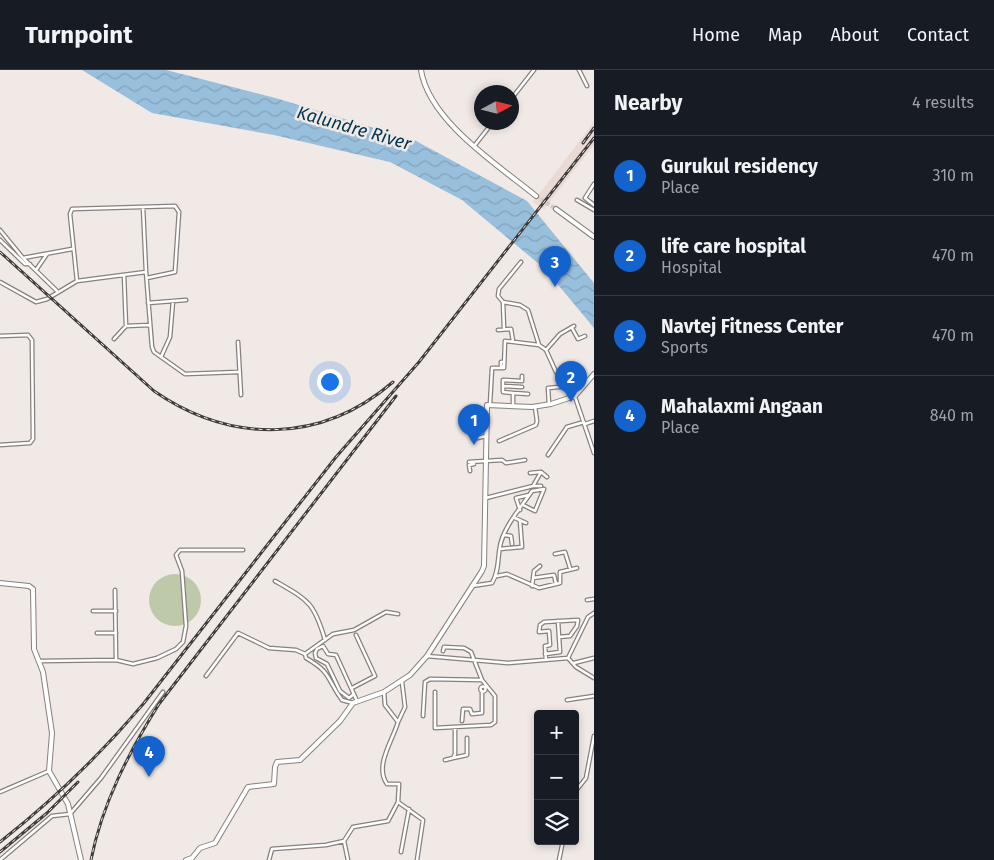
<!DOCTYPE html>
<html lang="en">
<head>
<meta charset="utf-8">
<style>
  :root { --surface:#171b24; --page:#20242c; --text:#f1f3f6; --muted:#9ea1a6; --line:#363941; --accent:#1463cd }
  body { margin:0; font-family:"Fira Sans",sans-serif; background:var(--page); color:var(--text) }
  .controls { position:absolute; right:15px; bottom:15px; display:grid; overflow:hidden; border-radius:5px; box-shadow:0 2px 8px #0003 }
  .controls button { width:45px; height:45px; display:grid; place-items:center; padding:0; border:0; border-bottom:1px solid var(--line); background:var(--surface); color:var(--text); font:25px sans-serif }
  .compass { position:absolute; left:474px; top:15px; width:45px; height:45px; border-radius:50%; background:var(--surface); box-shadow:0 2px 8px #0003; rotate:83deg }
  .you { position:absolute; left:329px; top:311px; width:18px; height:18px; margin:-12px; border:4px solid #fff; border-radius:50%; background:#1a73e8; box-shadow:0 0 0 8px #1a73e833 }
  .badge { display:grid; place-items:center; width:32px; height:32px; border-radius:50%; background:var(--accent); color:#fff; font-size:16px; font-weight:700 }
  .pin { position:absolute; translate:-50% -41px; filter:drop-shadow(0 1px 2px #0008) }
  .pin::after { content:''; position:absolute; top:26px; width:18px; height:15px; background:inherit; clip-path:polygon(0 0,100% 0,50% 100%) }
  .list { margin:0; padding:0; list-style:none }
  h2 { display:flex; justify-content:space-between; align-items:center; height:65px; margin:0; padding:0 20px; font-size:21px }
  h2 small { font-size:16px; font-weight:400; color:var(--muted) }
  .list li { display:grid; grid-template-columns:32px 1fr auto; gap:15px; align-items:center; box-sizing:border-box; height:80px; padding:0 20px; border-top:1px solid var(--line) }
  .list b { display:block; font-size:19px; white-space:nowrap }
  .list p { margin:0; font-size:16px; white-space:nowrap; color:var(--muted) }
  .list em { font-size:16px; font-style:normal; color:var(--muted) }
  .icon { flex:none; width:28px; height:28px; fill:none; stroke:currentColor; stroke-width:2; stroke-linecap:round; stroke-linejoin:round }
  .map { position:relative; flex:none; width:594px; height:790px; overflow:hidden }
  header { display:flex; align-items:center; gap:30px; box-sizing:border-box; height:70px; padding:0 25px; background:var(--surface); border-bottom:1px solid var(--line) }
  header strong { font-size:24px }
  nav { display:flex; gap:28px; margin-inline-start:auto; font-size:18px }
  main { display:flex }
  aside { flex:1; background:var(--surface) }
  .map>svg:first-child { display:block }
</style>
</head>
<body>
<header>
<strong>Turnpoint</strong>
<nav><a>Home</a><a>Map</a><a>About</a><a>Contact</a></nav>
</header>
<main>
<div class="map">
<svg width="594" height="790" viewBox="0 0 594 790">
  <defs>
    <pattern id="water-waves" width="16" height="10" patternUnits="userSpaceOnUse" patternTransform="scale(1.25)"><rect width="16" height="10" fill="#98bfdc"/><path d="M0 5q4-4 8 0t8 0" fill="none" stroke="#82a3bc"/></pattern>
  </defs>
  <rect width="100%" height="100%" fill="#f0e9e6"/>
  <path fill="#e9dbd4" d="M594,52V75L544,139L533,132Z"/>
  <path fill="#bec9aa" d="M149 530a26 26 0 1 1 52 0a26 26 0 1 1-52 0Z"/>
  <path fill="url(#water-waves)" d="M82,0H166L279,29L416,71L527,131L594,213V258L545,199L462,130L390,92L274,65L152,43Z"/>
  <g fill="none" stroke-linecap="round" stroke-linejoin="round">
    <path stroke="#cfc9c6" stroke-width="4" stroke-dasharray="4 2" stroke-linecap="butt" d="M536,126L556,139"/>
    <g stroke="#87817e" stroke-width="5">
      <path id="minor" d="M579,0L587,16
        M512,28L534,0
        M475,75L493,52
        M594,114L585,128L594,135
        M577,130L594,140
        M143,137L146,202
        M0,160L23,188L57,221
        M0,170L25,194H30
        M23,188L72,179
        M521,192L499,219L498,226L503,232L520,235L528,240L539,275L546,280L556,302L572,318L594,383
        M36,200L47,184
        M77,211L70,144L72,139L175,136L179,142L175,202L147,208
        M0,212L36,232L47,229L77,211L146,202L152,277L154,282L185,304L238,302
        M503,232L504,259
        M148,233L186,230
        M126,256L150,255
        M572,258L578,269L585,266
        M498,260L511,259L513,271
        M0,266L28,265L32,270L33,369L30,373L0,375
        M114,269L126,256L124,205
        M238,272L241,325
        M546,280L560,264L574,256
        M161,287L170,267L173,231
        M504,296H501V292H504
        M503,316L522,317
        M513,323L503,322V310L522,311V306
        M490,334L492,298H504L505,271L539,275
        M549,334L548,318L570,316
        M513,336V323L528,324
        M464,353L466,359L487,357
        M585,354L594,351
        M473,369L486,366
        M499,371L536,355L537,351L535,337
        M548,385L567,357L584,352
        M469,392L502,390L506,393L525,390
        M470,401L469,395L474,394V392
        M541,402L547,407
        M533,416H541
        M486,428L533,416L541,402L530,403
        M520,440L516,428L529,425
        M515,448L526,453
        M504,465L511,466L512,474
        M500,479L522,477L520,451
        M555,484L565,482L570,498
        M497,506L507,504L539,518L560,513V502L577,498
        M533,508L554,505L556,514
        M275,511C308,530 314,532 325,570
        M472,516L492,513C500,500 497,486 501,472C506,454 522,436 532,421L544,419L535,441L523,435
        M532,516L534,501L540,496
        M115,520L116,590
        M587,530L594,529
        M93,541H116
        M558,551L559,567
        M97,563H116
        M545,584L560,582L559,567L570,566L577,556L578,550L544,552L540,555L539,562L549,561L550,575L545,576L546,590
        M427,586L508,593L568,588L576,597L594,608
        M568,588L588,547L594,543
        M40,591L116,590L133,594L157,588L176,579L183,572L186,556L182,501L176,485L180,480H243
        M574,593L594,588
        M206,606L238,563L269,578L296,580L305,584
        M480.5 619a2.5 2.5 0 1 1 5 0a2.5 2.5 0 1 1-5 0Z
        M352,618L375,606L356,565
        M384,622L385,635L398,652C393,670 374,696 387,714H399L398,732L423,750L417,790
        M435,622V658L491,655L495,652V626L482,610L471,582L464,578L444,577L443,581
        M354,624L349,628L340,621L327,594L316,588L315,583L317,579L323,576L328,584L336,585L357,631
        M567,630L594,626
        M353,633L342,630C326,608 332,603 306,588L305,584L333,564L354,560L386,542L398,544
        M423,646L425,612L430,609L482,610
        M462,651L463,639H470L472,644L482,643V621
        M398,652L405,637L402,612
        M453,688L467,685V668
        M445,690L453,688L455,684V657
        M0,722L49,701
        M575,722L586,708L594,666
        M344,771L348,790
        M401,782L409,739
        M0,790L52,746L70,744L101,708L163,622
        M269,790L272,779L326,775L344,771L353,757L388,751L398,732
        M559,790L563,771"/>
    </g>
    <g stroke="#87817e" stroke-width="6">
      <path id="tertiary" d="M0,513L29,516L33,519L34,579L43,602L52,663L49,701L68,734L81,790
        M186,790L192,788L200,778L215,773L248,717L274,714L275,697L277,692L300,690L340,651L353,633L384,622L410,605L427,586L482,501L484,496L487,335L532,337L551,334L575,326L594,304"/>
    </g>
    <g stroke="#87817e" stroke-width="6">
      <path id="secondary" d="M421,0C429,51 498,95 536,126
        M556,139L594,167"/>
    </g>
    <use href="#minor" stroke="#fff" stroke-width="2.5"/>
    <use href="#tertiary" stroke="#fff" stroke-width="4"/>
    <use href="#secondary" stroke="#fff" stroke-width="4"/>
    <g stroke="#3f3c3a" stroke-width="3">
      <path id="rail" d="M583,73L594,58
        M0,182L154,321C231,374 321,374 393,312
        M0,772C52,731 101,684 144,633L336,387L419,292L594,68
        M0,782L47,743L78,712
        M91,790C102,734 129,682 159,634L396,326"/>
    </g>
    <use href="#rail" stroke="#f0e9e6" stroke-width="1" stroke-dasharray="4" stroke-linecap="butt"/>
  </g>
  <g text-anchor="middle" stroke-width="5" stroke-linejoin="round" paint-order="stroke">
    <g font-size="18" font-style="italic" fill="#003551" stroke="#f0e9e6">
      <text transform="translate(354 58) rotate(16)" y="6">Kalundre River</text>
    </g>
  </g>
</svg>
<div class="controls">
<button>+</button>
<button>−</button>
<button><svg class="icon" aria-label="layers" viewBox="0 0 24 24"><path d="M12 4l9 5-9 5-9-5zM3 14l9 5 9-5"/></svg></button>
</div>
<svg class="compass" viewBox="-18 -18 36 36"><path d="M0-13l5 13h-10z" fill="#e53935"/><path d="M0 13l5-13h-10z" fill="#9ea1a6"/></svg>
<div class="you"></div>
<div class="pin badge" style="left:474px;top:375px">1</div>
<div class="pin badge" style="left:571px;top:332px">2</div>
<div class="pin badge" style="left:555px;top:217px">3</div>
<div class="pin badge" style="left:149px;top:707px">4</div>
</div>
<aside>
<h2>Nearby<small>4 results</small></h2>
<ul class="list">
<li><span class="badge">1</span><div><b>Gurukul residency</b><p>Place</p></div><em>310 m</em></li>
<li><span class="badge">2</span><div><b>life care hospital</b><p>Hospital</p></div><em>470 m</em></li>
<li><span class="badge">3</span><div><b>Navtej Fitness Center</b><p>Sports</p></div><em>470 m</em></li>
<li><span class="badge">4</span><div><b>Mahalaxmi Angaan</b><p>Place</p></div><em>840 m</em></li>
</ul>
</aside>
</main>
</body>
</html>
